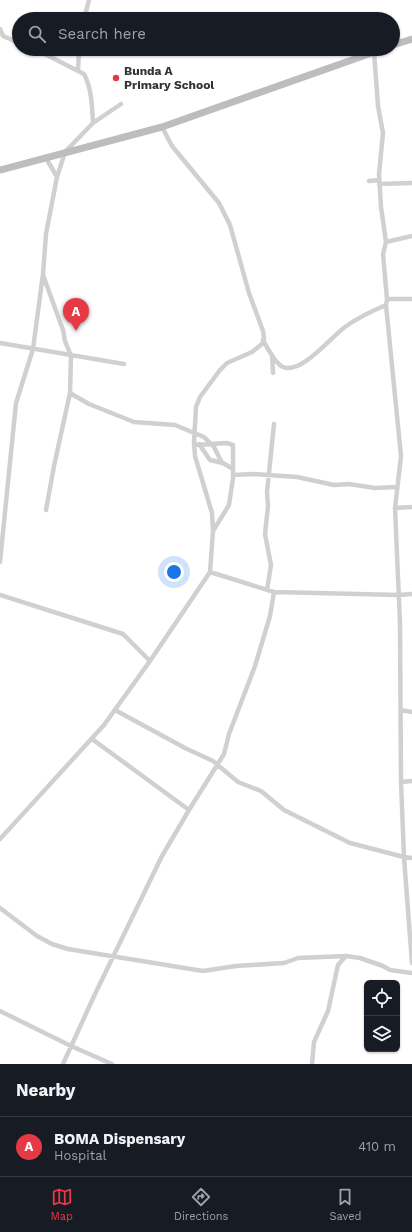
<!DOCTYPE html>
<html lang="en">
<head>
<meta charset="utf-8">
<style>
  :root { --surface:#171b24; --page:#242831; --text:#f1f3f6; --muted:#9ea1a6; --line:#363941; --accent:#e63946 }
  body { margin:0; font-family:"Work Sans",sans-serif; background:var(--page); color:var(--text) }
  .controls { position:absolute; right:12px; bottom:12px; display:grid; overflow:hidden; border-radius:6px; box-shadow:0 1px 3px #0004 }
  .controls button { width:36px; height:36px; display:grid; place-items:center; padding:0; border:0; border-bottom:1px solid var(--line); background:var(--surface); color:var(--text); font:20px sans-serif }
  .you { position:absolute; left:174px; top:572px; width:14px; height:14px; margin:-10px; border:3px solid #fff; border-radius:50%; background:#1a73e8; box-shadow:0 0 0 6px #1a73e833 }
  .badge { display:grid; place-items:center; width:26px; height:26px; border-radius:50%; background:var(--accent); color:#fff; font-size:13px; font-weight:700 }
  .pin { position:absolute; translate:-50% -33px; filter:drop-shadow(0 1px 2px #0008) }
  .pin::after { content:''; position:absolute; top:21px; width:14px; height:12px; background:inherit; clip-path:polygon(0 0,100% 0,50% 100%) }
  .list { margin:0; padding:0; list-style:none }
  h2 { display:flex; justify-content:space-between; align-items:center; height:52px; margin:0; padding:0 16px; font-size:17px }
  h2 small { font-size:13px; font-weight:400; color:var(--muted) }
  .list li { display:grid; grid-template-columns:26px 1fr auto; gap:12px; align-items:center; box-sizing:border-box; height:60px; padding:0 16px; border-top:1px solid var(--line) }
  .list b { display:block; font-size:15px; white-space:nowrap }
  .list p { margin:0; font-size:13px; white-space:nowrap; color:var(--muted) }
  .list em { font-size:13px; font-style:normal; color:var(--muted) }
  .icon { flex:none; width:22px; height:22px; fill:none; stroke:currentColor; stroke-width:2; stroke-linecap:round; stroke-linejoin:round }
  .map { position:relative; flex:none; width:412px; height:1064px; overflow:hidden }
  .search { position:absolute; background:var(--surface); box-shadow:0 1px 3px #0004; left:12px; right:12px; top:12px; height:44px; display:flex; align-items:center; gap:10px; box-sizing:border-box; padding:0 14px; border-radius:22px; color:var(--muted); font-size:15px }
  .sheet { height:112px; background:var(--surface) }
  nav { display:flex; justify-content:space-around; align-items:center; box-sizing:border-box; height:56px; border-top:1px solid var(--line); background:var(--surface); font-size:11px; color:var(--muted) }
  nav a { display:grid; justify-items:center; gap:2px }
  nav .on { color:var(--accent) }
  .map>svg:first-child { display:block }
</style>
</head>
<body>
<div class="map">
<svg width="412" height="1064" viewBox="0 0 412 1064">
  <rect width="100%" height="100%" fill="#fff"/>
  <g fill="none" stroke-linecap="round" stroke-linejoin="round">
    <path stroke="#d0d0d0" stroke-width="4.5" d="M84,19L89,0
      M0,29L3,36L19,43
      M374,52L378,106L383,133L379,174L381,207L386,242L383,254L387,299L386,305L401,456L395,508L400,623L401,782L404,857L412,963
      M78,71L79,49
      M93,123L121,104
      M46,158L57,177
      M369,181L379,180
      M379,184L412,183
      M386,242L412,236
      M43,275L63,330L65,341L71,356L70,393L89,404L134,422L175,425L204,437L214,447L222,463
      M387,299H412
      M263,340C267,347 275,364 283,367C301,375 331,337 345,327C357,318 372,311 386,305
      M0,343L124,364
      M272,355L273,373
      M199,444L210,460L223,463L233,469
      M194,445L227,443L233,445V478L229,505L213,531
      M233,475L254,474L297,477L334,485L349,484L375,488L397,487
      M395,508L412,507
      M46,510L54,466L70,393
      M0,562L16,403L33,349L43,274L46,234L57,177L65,152L93,123C92,107 92,89 84,74L35,49
      M210,572L274,592L399,595L412,594
      M267,590L271,565L265,534L268,506L267,492L274,424
      M0,595L123,634L150,661
      M115,710L185,748L213,761L238,782L261,791L284,810L350,843L404,857L412,858
      M401,710L412,712
      M92,739L189,810
      M401,782L412,781
      M0,839L104,725L150,661L210,572L213,531L212,513L195,456L194,442L196,407L200,397L220,370L227,363L252,352L262,344L264,338L263,331L249,293L230,225L219,203L172,146L162,127
      M0,908L37,936L52,944L68,949L203,971L236,966L284,963L298,958L346,956L360,958L383,966L390,970L412,973
      M0,1011L71,1046L112,1064
      M63,1064L95,994L162,856L189,810L224,754L229,734L255,666L270,616L274,592
      M312,1064L314,1042L328,1011L338,965L346,956"/>
    <path stroke="#bdbdbd" stroke-width="7" d="M393,45L412,39
      M0,170L162,127L383,49"/>
  </g>
  <circle fill="#e63946" stroke="#fff" stroke-width="1.5" cx="116" cy="78" r="4"/>
  <g text-anchor="middle" stroke-width="4" stroke-linejoin="round" paint-order="stroke">
    <g font-size="12" font-weight="bold" fill="#333" stroke="#fff" text-anchor="start">
      <text x="124" y="75">Bunda A<tspan x="124" dy="14">Primary School</tspan></text>
    </g>
  </g>
</svg>
<div class="controls">
<button><svg class="icon" aria-label="locate" viewBox="0 0 24 24"><circle cx="12" cy="12" r="6"/><path d="M12 2v4M12 18v4M2 12h4M18 12h4"/></svg></button>
<button><svg class="icon" aria-label="layers" viewBox="0 0 24 24"><path d="M12 4l9 5-9 5-9-5zM3 14l9 5 9-5"/></svg></button>
</div>
<div class="you"></div>
<div class="pin badge" style="left:76px;top:331px">A</div>
<div class="search"><svg class="icon" aria-label="search" viewBox="0 0 24 24"><circle cx="10" cy="10" r="6"/><path d="M15 15l6 6"/></svg>Search here</div>
</div>
<section class="sheet">
<h2>Nearby<small></small></h2>
<ul class="list">
<li><span class="badge">A</span><div><b>BOMA Dispensary</b><p>Hospital</p></div><em>410 m</em></li>
</ul>
</section>
<nav>
<a class="on"><svg class="icon" aria-label="map" viewBox="0 0 24 24"><path d="M3 6l6-2 6 2 6-2v14l-6 2-6-2-6 2zM9 4v14M15 6v14"/></svg>Map</a>
<a><svg class="icon" aria-label="directions" viewBox="0 0 24 24"><path d="M12 3l9 9-9 9-9-9zM9 14v-3h6M13 9l2 2-2 2"/></svg>Directions</a>
<a><svg class="icon" aria-label="saved" viewBox="0 0 24 24"><path d="M7 4h10v16l-5-4-5 4z"/></svg>Saved</a>
</nav>
</body>
</html>
